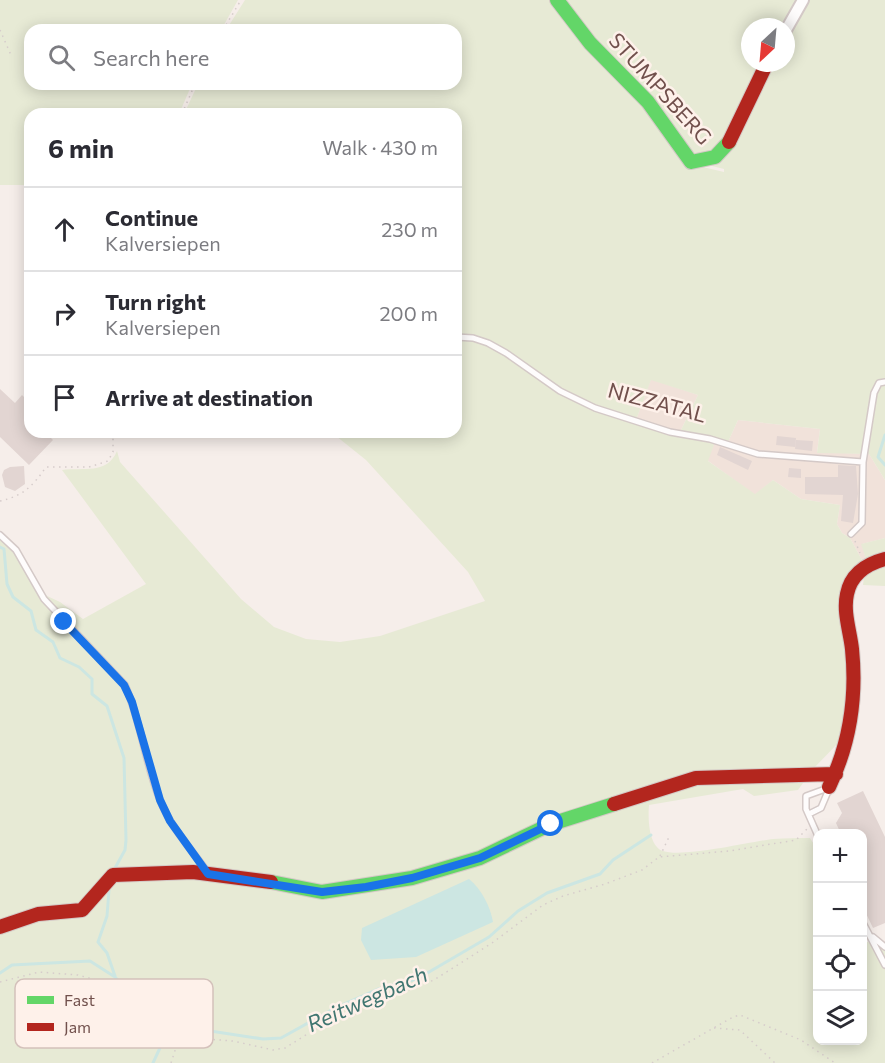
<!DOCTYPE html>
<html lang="en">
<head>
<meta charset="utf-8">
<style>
  :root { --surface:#fff; --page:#f2f2f3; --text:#2b2b33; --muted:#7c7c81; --line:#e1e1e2 }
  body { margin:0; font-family:Commissioner,sans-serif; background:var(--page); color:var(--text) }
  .controls { position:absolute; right:18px; bottom:18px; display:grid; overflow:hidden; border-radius:12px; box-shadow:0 3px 15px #0003 }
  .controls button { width:54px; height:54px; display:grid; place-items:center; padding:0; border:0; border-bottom:2px solid var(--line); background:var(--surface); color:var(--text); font:30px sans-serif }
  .compass { position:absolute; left:741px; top:18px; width:54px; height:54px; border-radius:50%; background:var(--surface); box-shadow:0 3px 15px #0003; rotate:206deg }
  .stop { position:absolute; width:18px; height:18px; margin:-14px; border:4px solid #1a73e8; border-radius:50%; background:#fff }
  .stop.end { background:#1a73e8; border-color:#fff; box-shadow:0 2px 6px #0008 }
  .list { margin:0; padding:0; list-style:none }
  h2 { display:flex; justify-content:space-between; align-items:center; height:78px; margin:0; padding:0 24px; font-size:26px }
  h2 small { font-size:20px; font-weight:400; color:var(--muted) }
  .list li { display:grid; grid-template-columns:39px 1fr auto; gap:18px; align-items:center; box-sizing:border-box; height:84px; padding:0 24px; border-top:2px solid var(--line) }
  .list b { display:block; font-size:22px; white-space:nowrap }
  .list p { margin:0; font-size:20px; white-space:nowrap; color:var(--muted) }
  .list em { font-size:20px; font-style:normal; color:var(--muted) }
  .icon { flex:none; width:33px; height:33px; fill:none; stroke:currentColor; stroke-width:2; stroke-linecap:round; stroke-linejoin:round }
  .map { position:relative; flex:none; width:885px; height:1063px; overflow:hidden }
  .search { position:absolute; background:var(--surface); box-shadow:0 3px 15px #0003; left:24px; top:24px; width:438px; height:66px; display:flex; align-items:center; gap:15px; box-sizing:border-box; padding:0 21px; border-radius:18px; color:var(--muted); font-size:22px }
  .panel { position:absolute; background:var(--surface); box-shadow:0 3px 15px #0003; left:24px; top:108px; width:438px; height:330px; border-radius:18px }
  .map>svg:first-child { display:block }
</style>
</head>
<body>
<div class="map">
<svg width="885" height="1063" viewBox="0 0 885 1063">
  <rect width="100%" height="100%" fill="#f6eeea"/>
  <path fill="#f1e2da" d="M651,379L698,395L680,432L636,420Z
    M738,420L820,429L817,452L869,454L885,480V538L862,544L866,559L863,562L850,538L842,533L837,524L840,505L801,499L773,480L755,495L707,460L715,442H728Z"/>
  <path fill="#e7ead5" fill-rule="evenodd" d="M0,0H238L221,30H30V84H192L179,114H30V185H0Z
    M245,0H555L589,44L647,103L690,164L724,172V169L692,161L651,100L593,42L562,0H885V480L869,454L817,453L820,429L738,420L728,442L680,432L698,395L651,380L636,420C611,412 585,404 562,391C528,373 498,332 456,334V114H184L198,84H456V30H226ZM750,27H786V63H750Z
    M456,339C509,342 546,390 594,409C633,423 675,431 715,442L708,461L755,494L773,480L801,499L840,505L837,524L842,533L850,538L863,562L850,578L851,675L844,737L813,769L798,790L754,796L743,789L649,805C648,817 648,846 663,851C683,858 749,842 773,839C786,838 798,838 810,838L818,851V1040H862L863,933L867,942L885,944V1063H0V538L15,551L42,600L123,688L128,684L45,595L60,602L83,619L146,584L62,470C83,467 107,475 117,451L120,462L241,599L274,627L306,639L340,642L380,636L485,601L468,572L366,460L331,432H456Z
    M885,538V586L863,585L866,559L861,544Z"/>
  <path fill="#cce6e2" d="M469,879C482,890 490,906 493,922L416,957L371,960L361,940L362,928Z"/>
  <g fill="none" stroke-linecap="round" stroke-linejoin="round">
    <path stroke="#cce6e2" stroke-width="3" d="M885,435L878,457L885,465
      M0,547L4,549L7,584L13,597L31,611L36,630L53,642L60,658L79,667L92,679V694L107,706L124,758L126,840L125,850L115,868
      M109,890L107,916L98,942L107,953L115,976
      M0,973L12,965L90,961L115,977L133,998L171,1025L263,1039L281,1038L335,1008L378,989L417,979L489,937L518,911L547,893L600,874L613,860L651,835
      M153,1063L165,1037"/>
  </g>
  <path fill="#e2d5d2" d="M0,389L15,403L22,395L30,403V432H45L53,440L29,465L0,437Z
    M777,436L796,438L795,447L776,445Z
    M796,440L813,441L812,451L795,449Z
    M720,447L752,461L748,470L717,455Z
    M838,465L856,466L858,494L853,523L841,521L843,495L805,494V477H838Z
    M24,466L25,484L15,491L5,487L2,475L4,470L10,467Z
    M789,468L801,469V478L788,477Z
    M863,791L885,837V923L873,928L862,905V834H841L836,823L842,813L837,803Z"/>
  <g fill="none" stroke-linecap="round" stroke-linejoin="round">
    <g stroke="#d4c9c7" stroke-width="8">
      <path id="lane" d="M456,337L473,338L488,343L506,353L560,391L595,408L670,432L710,439L758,454L863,462L862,523L851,534
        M863,462L874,393L879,383L885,382
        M0,535L16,550L44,599L125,685C141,722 145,763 160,800C170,826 190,848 206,870
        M809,814L821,808L829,789
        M818,836L806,809V796L828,788
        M862,921L885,965
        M873,937L885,947"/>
    </g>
    <g stroke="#d4c9c7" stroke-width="14">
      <path id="street" d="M786,30L803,0"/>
    </g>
    <g stroke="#d4c9c6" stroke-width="16">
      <path id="fast" d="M557,0L590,43L648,102L691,162L715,157L729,142
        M271,882L322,892L412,878L480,858L551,824L614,804"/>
    </g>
    <g stroke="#d4c9c6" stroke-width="16">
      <path id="jam" d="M729,142L767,63
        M829,787C850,743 857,698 852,649C850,631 843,612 847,594C851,574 866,564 885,559
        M614,804L696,778L836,774
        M0,927L38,914L82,910L113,875L193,872L271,882"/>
    </g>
    <path stroke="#d6cccb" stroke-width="1.5" stroke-dasharray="1.5 4.5" stroke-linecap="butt" d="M0,30L11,55
      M223,30L241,0
      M182,114L195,84
      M0,501C23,496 33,486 46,467H89L108,461L113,452V432
      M855,541L860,553
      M660,856L669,837
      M0,982L39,972L78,975L96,980L117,993L167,1033L179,1037L233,1041L273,1050L285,1048L330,1020L434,980L492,943L543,905L563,896L605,884L642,870L659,857L729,851L796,840L807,829
      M714,1028L740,1030L775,1063
      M171,1063L179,1038
      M652,1063L733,1017L740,1015L801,1040L835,1063"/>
    <use href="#lane" stroke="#fefcfc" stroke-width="5"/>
    <use href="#street" stroke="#fefcfc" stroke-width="10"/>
    <use href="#fast" stroke="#63d668" stroke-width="14"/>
    <use href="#jam" stroke="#b3261e" stroke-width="14"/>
  </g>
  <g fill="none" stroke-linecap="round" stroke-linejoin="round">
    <path stroke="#1a73e8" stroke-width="8" d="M64,622L124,685L132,702L160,800L170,821L208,874L322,892L366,887L412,878L480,858L551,824"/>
  </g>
  <g text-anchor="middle" stroke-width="5" stroke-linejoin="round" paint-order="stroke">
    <g font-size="21" fill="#71504c" stroke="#fef1ea">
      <text transform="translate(660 89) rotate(48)" y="7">STUMPSBERG</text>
      <text transform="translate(657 403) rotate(15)" y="7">NIZZATAL</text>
    </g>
    <g font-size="22" font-style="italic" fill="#417671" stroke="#fef1ea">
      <text transform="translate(367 999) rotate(-24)" y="8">Reitwegbach</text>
    </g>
  </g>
  <rect x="15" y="979" width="198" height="69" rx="9" fill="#fef1ea" stroke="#d4c1bb" stroke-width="1.5"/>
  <rect x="27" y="996" width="27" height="8" fill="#63d668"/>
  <rect x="27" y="1023" width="27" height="8" fill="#b3261e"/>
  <g font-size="16" fill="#71504c">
    <text x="64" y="1006">Fast</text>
    <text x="64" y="1033">Jam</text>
  </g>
</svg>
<div class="controls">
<button>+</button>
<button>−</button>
<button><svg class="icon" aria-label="locate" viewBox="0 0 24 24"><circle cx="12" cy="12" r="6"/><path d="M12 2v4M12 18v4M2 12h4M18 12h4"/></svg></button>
<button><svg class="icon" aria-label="layers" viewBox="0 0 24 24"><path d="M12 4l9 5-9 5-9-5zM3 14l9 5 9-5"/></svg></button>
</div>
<svg class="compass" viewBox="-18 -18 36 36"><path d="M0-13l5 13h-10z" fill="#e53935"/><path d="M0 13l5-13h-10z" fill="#7c7c81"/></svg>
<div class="stop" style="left:551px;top:824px"></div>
<div class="stop end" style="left:64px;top:622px"></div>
<div class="search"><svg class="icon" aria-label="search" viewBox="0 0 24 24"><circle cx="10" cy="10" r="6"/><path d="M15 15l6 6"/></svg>Search here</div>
<section class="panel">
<h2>6 min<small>Walk · 430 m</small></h2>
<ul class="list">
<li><svg class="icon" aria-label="ahead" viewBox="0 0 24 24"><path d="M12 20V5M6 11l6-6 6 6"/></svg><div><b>Continue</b><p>Kalversiepen</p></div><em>230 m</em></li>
<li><svg class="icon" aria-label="right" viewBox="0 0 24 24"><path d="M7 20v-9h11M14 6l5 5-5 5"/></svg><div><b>Turn right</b><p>Kalversiepen</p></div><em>200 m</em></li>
<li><svg class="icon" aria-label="arrive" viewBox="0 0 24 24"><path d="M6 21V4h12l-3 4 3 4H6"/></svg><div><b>Arrive at destination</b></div></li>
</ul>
</section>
</div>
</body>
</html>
